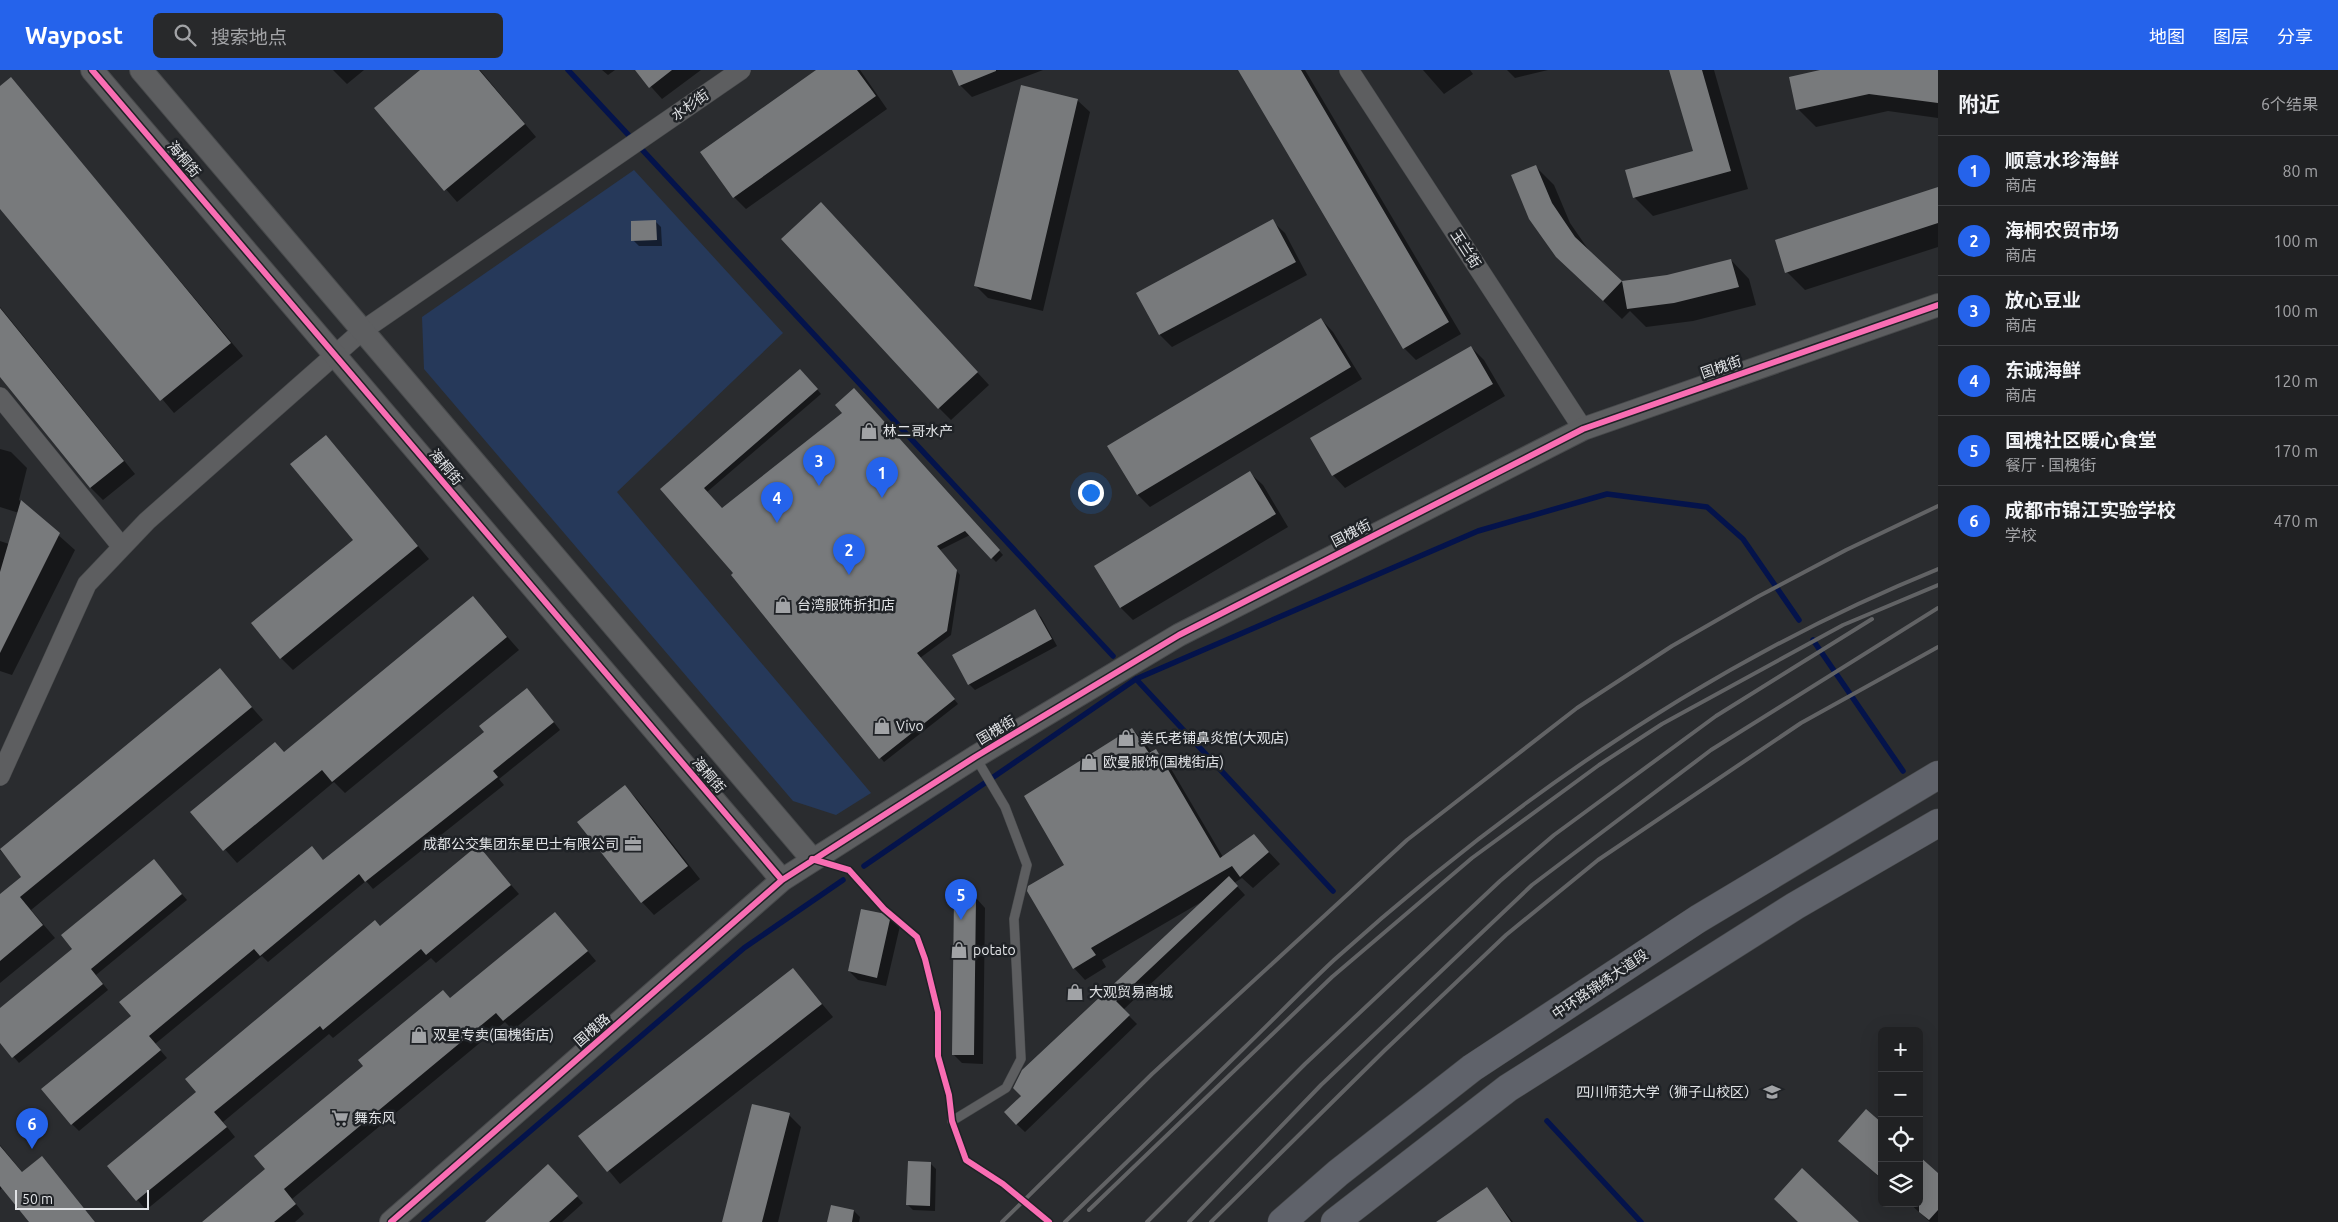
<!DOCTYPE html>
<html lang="zh">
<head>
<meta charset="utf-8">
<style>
  :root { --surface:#202123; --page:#28292b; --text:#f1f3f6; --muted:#a2a3a6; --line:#3d3e41; --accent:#2563eb }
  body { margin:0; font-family:Ubuntu,"Noto Sans SC",sans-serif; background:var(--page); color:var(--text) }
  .controls { position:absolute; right:15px; bottom:15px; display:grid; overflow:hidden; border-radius:8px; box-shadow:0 5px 20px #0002 }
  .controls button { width:45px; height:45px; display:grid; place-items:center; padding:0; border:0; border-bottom:1px solid var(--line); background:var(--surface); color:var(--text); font:25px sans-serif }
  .scale { position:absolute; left:15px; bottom:12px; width:134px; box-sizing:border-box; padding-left:5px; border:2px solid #e1e3e6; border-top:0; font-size:14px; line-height:18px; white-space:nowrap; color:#e1e3e6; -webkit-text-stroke:4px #1f2226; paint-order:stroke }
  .you { position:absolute; left:1090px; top:422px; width:18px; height:18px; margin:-12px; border:4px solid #fff; border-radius:50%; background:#1a73e8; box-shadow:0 0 0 8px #1a73e833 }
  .badge { display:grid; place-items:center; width:32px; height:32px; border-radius:50%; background:var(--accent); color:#fff; font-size:16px; font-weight:700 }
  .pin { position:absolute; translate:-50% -41px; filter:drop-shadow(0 1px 2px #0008) }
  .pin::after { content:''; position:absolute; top:26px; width:18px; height:15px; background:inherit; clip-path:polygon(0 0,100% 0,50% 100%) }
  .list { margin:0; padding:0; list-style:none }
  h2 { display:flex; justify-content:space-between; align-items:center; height:65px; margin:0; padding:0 20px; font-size:21px }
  h2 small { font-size:16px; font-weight:400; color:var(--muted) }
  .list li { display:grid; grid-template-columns:32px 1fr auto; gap:15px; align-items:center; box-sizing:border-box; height:70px; padding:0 20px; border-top:1px solid var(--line) }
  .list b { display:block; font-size:19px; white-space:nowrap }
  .list p { margin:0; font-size:16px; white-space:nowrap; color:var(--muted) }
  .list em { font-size:16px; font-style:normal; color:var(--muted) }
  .icon { flex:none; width:28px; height:28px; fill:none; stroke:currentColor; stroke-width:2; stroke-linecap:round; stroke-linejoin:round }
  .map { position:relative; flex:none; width:1938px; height:1152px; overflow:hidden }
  header { display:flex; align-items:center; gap:30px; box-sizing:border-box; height:70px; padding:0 25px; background:var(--accent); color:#fff }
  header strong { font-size:24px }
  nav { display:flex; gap:28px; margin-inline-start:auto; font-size:18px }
  .search { width:350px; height:45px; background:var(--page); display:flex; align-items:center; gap:12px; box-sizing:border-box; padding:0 18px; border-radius:8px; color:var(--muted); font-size:19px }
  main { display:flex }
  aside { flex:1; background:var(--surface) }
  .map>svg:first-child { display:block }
</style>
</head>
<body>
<header>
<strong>Waypost</strong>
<div class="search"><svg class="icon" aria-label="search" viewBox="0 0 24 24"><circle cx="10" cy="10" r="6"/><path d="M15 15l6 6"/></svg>搜索地点</div>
<nav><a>地图</a><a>图层</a><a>分享</a></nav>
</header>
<main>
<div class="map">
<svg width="1938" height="1152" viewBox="0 0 1938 1152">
  <rect width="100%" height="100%" fill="#2a2c2f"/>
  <path fill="#26395a" d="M634,100L783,263L617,422L871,723L836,745L793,731L424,299L422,247Z"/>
  <path fill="#0007" d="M333,0H364L347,14Z
    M422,0H480L536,67L457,132L376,39Z
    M602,0H615L608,5Z
    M636,0H701L662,29Z
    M819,0H860L887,39L746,139L734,127Z
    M954,0H1043L972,27L960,15Z
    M1240,0H1305L1461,264L1416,290L1404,278Z
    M1423,0H1470L1473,4L1444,24Z
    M1507,0H1548L1515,8Z
    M1671,0H1714L1748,119L1653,146L1635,128L1627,101L1694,82Z
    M1826,0H1938V48L1888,41L1816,57L1798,39Z
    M11,9L243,286L174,343L0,137V17Z
    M1077,30L1090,42L1043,241L988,228L976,216Z
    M1536,97L1554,115L1570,153L1590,182L1622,212L1667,206L1731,190L1749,209L1756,235L1693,251L1646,257L1630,241L1622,249L1557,186Z
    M1938,118V177L1805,220L1787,202Z
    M833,146L989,315L951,350L939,338Z
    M655,151L661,157L662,176H639L633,170Z
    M1272,151L1285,163L1307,205L1172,277L1160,265L1138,223Z
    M0,237L135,404L103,430L91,418L0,305Z
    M1321,249L1333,262L1362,309L1150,437L1138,425L1109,377Z
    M1471,277L1484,290L1505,326L1345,418L1333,405Z
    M804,304L821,324L707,422L722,439L844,344L858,323L1003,485L996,492L970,465L940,480L960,505L951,565L920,588L958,634L884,692L733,505L735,504L662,419Z
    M326,367L429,489L293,600L281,588L354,470Z
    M0,379L11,382L27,398L19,430L75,480L12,605L0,601V471L9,474L19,443L0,437Z
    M1250,403L1263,415L1288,457L1133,550L1121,538L1096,496Z
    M473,528L519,580L345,723L334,712L237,793L192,742L285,683Z
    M1035,541L1041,547L1057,576L975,620L969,614Z
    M219,600L263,650L31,840L55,868L0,913V826L23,807L0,780Z
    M534,627L560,660L499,709L504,715L373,819L366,811L268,892L262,886L155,974L167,988L79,1061L72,1054L132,946L312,778L324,791L485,662Z
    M1132,659L1144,671L1152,683L1155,681L1167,692L1223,787L1254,766L1280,794L1253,818L1242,808L1234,813L1245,825L1123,940L1137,954L1025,1062L1005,1043L1203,831L1102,890L1106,897L1085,910L1074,898L1065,796Z
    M625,717L637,729L700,809L654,845L642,832Z
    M478,777L519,824L436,893L431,888L333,968L329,964L223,1052L235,1067L146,1140L109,1096L198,1023L380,857Z
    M159,797L187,830L96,905L108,920L19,993L0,971V940L74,879Z
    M976,828L985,838L983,994L962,993L953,984Z
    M890,847L900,856L886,916L858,910L849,901Z
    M564,853L596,891L513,960L505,952L292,1129L304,1144L295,1152H204L267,1100L451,929Z
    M793,899L833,947L620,1114L580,1066Z
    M789,1045L801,1057L778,1152H724Z
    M1882,1055V1110L1840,1071Z
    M0,1075L23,1103L42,1088L95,1152H31L3,1117L0,1120Z
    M930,1093L936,1099L935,1141L913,1140L907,1134Z
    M554,1102L583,1133L562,1152H487Z
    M1938,1104V1152H1930L1909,1133H1919Z
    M1487,1119L1513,1152H1441Z
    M832,1137L854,1141L860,1147L859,1152H829Z"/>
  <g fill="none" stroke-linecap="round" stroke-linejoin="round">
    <path stroke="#04134b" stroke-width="5.5" d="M568,0L1113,586
      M1813,570L1903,701
      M1136,609L1333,821
      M864,796L1136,609L1478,461L1607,424L1707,437L1743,469L1799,550
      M1547,1051L1641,1152
      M424,1152L744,878L843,810"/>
  </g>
  <path fill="#787a7c" d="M420,0H479L525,54L444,121L374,38Z
    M635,0H672L649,18Z
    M816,0H857L876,26L733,128L700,82Z
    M952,0H996V1L959,16Z
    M1238,0H1301L1449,252L1403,279Z
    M1669,0H1702L1731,101L1633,128L1625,100L1693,81Z
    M1820,0H1938V33L1869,24L1796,40L1789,7Z
    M11,7L231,273L160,331L0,139V16Z
    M1021,15L1078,29L1031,230L974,216Z
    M1536,95L1552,133L1575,167L1622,211L1603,231L1556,187L1529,149L1511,105Z
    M1938,117V153L1785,203L1775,170Z
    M821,132L978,302L938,339L781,169Z
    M1273,149L1296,192L1159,265L1136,223Z
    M656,150L657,170L631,171V151Z
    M1731,189L1739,217L1674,233L1627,239L1622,211L1667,205Z
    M0,238L124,391L90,418L0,307Z
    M1321,248L1351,297L1137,425L1107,376Z
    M1471,276L1493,314L1332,406L1310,368Z
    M800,299L818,319L704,418L722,438L842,343L835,335L854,318L1000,480L991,489L965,461L937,476L957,500L947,561L917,583L955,629L879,689L731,505L733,503L660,419Z
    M326,365L418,476L280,589L251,553L353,470L290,394Z
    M1250,401L1276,444L1120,538L1094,496Z
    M21,430L60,463L0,583V502Z
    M473,526L507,567L332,712L322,700L223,781L190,742L275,672L284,682Z
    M1035,539L1052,569L968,615L952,585Z
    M220,598L252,637L20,827L43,855L0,891V824L21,807L0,779Z
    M527,618L554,652L493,701L498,707L365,812L359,804L260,886L254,879L149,966L161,980L71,1055L41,1019L131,946L119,932L312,776L323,790L484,662L479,656Z
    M1132,658L1149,683L1156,679L1220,788L1254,764L1269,782L1240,807L1232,796L1091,878L1096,885L1073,899L1027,821L1028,816L1064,795L1024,726Z
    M625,715L688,796L641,833L577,752Z
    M478,775L511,815L426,885L421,879L323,960L320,956L214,1042L227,1057L136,1131L107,1096L196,1022L185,1009L375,850L380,856Z
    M154,789L182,824L91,899L103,914L12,988L0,973V938L72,879L61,865Z
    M1229,806L1238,816L1116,931L1130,945L1016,1055L1004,1042L1021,1026L1013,1018L1022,1000Z
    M954,827H976L974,985H952Z
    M861,839L891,845L877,908L848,901Z
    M555,842L588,881L503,951L496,943L284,1119L296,1134L274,1152H202L265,1099L254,1086L363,996L358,990L443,920L450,928Z
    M793,898L822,934L607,1102L578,1066Z
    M752,1034L790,1043L762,1152H722Z
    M1866,1039L1882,1053V1109L1838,1071Z
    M0,1076L22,1102L42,1086L95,1152H29L0,1116Z
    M1919,1086L1938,1103V1140L1929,1150L1919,1142Z
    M908,1091L931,1092L930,1136L906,1135Z
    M548,1094L578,1126L549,1152H485Z
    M1802,1098L1859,1152H1798L1774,1129Z
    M1487,1117L1511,1152H1436Z
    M831,1135L854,1140L852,1152H827Z"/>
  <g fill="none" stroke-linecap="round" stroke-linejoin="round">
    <g stroke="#484a4c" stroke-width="10">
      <path id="service" d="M952,1051L1006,1018L1021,989L1014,849L1027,795L1005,737L976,688"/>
    </g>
    <g stroke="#484a4c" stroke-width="20">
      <path id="minor" d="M1349,0L1583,359
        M0,327L122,477
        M0,706L87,514L147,451L362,261L741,0"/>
    </g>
    <g stroke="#484a4c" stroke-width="24">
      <path id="tertiary" d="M92,0L782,810
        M141,0L812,789
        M391,1152L782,810L975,687L1179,565L1583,359L1938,235"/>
    </g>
    <g stroke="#484a4c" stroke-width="29">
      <path id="primary" d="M1282,1152L1338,1103L1472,998L1698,849L1938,705
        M1335,1152L1508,1018L1795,836L1938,753"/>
    </g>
    <use href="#service" stroke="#5d5e60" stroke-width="9"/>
    <use href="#minor" stroke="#5d5e60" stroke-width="19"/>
    <use href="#tertiary" stroke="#5d5e60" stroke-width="22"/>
    <use href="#primary" stroke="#5f626a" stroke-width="28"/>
    <path stroke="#626365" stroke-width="4" d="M1089,1140L1332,907L1472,788L1599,695L1662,654L1843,555L1938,515
      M1002,1152L1152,1004L1407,770L1577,638L1672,576L1759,526L1846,480L1938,436
      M1065,1152C1125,1094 1184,1037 1243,979C1274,949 1303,919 1334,890C1513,729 1714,590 1938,499
      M1147,1152L1305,994L1500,811L1554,765L1716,646L1872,549
      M1189,1152L1321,1015L1532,815L1711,680L1938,538
      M1211,1152L1385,980L1506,865L1598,790L1801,653L1938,577"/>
    <g stroke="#1f2226" stroke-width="9">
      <path id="cycleway" d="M92,0L782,810
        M812,789L849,800L884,839L917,867L925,889L938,942V986L949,1025L952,1051L966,1090L1003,1114L1049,1152
        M391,1152L782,810L975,687L1179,565L1583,359L1938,235"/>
    </g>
    <use href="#cycleway" stroke="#f96db3" stroke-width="6"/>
  </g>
  <defs>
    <g id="shop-bare" transform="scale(1.35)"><path d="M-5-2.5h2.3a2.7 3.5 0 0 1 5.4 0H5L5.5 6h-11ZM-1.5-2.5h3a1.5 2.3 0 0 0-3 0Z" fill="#a1a3a6" stroke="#1f2226" stroke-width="2.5" paint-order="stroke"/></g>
    <g id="office-bare" transform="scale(1.35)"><path d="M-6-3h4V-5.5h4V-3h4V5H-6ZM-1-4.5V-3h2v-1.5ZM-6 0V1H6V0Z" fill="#a1a3a6" stroke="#1f2226" stroke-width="2.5" paint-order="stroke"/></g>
    <g id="university-bare" transform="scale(1.35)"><path d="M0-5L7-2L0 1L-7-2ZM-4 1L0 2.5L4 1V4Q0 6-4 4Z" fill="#a1a3a6" stroke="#1f2226" stroke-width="2.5" paint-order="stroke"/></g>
    <g id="supermarket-bare" transform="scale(1.35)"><path d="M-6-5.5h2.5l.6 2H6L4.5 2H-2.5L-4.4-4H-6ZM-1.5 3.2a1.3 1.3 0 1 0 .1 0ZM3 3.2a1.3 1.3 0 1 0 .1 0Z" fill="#a1a3a6" stroke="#1f2226" stroke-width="2.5" paint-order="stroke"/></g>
  </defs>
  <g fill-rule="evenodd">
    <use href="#shop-bare" x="869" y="361"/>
    <use href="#shop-bare" x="783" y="535"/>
    <use href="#shop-bare" x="882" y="656"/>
    <use href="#shop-bare" x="1126" y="668"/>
    <use href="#shop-bare" x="1089" y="692"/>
    <use href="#office-bare" x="633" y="774"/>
    <use href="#shop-bare" x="959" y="880"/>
    <use href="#shop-bare" x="1075" y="922"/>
    <use href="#shop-bare" x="419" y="965"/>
    <use href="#university-bare" x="1772" y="1022"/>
    <use href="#supermarket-bare" x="340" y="1048"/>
  </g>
  <g text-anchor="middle" stroke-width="5" stroke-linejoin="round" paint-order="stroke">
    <g font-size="14" fill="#e1e3e6" stroke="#1f2226">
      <text transform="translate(690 35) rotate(-35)" y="5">水杉街</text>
      <text transform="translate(184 89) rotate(50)" y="5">海桐街</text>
      <text transform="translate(1466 179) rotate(57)" y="5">玉兰街</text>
      <text transform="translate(1721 297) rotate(-19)" y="5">国槐街</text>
      <text transform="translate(446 397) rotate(50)" y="5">海桐街</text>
      <text transform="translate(1351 463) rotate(-27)" y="5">国槐街</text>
      <text transform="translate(996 660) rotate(-31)" y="5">国槐街</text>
      <text transform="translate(709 705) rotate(50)" y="5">海桐街</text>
      <text transform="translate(1600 914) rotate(-34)" y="5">中环路锦绣大道段</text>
      <text transform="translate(592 960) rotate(-41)" y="5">国槐路</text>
    </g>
    <g font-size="14" fill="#e1e3e6" stroke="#1f2226" text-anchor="start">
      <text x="883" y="366">林二哥水产</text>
      <text x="797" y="540">台湾服饰折扣店</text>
      <text x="896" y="661">Vivo</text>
      <text x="1140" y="673">姜氏老铺鼻炎馆(大观店)</text>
      <text x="1103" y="697">欧曼服饰(国槐街店)</text>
      <text x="619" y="779" text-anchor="end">成都公交集团东星巴士有限公司</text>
      <text x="973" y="885">potato</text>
      <text x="1089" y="927">大观贸易商城</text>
      <text x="433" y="970">双星专卖(国槐街店)</text>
      <text x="1758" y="1027" text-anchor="end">四川师范大学（狮子山校区）</text>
      <text x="354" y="1053">舞东风</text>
    </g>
  </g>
</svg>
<div class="controls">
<button>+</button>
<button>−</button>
<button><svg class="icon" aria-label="locate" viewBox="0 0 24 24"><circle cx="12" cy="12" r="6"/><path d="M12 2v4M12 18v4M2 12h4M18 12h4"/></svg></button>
<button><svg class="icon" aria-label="layers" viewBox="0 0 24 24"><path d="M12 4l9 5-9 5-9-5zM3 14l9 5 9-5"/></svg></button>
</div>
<div class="scale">50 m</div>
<div class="you"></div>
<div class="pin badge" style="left:882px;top:428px">1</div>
<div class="pin badge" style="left:849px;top:505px">2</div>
<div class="pin badge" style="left:819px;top:416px">3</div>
<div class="pin badge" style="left:777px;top:453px">4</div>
<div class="pin badge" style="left:961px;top:850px">5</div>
<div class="pin badge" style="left:32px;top:1079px">6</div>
</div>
<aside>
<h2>附近<small>6个结果</small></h2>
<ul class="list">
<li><span class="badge">1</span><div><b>顺意水珍海鲜</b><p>商店</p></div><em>80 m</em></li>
<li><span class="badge">2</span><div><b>海桐农贸市场</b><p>商店</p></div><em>100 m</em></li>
<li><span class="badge">3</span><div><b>放心豆业</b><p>商店</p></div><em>100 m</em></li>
<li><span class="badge">4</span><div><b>东诚海鲜</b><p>商店</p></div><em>120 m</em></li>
<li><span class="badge">5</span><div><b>国槐社区暖心食堂</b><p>餐厅 · 国槐街</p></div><em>170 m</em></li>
<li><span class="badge">6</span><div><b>成都市锦江实验学校</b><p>学校</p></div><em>470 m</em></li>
</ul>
</aside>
</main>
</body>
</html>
